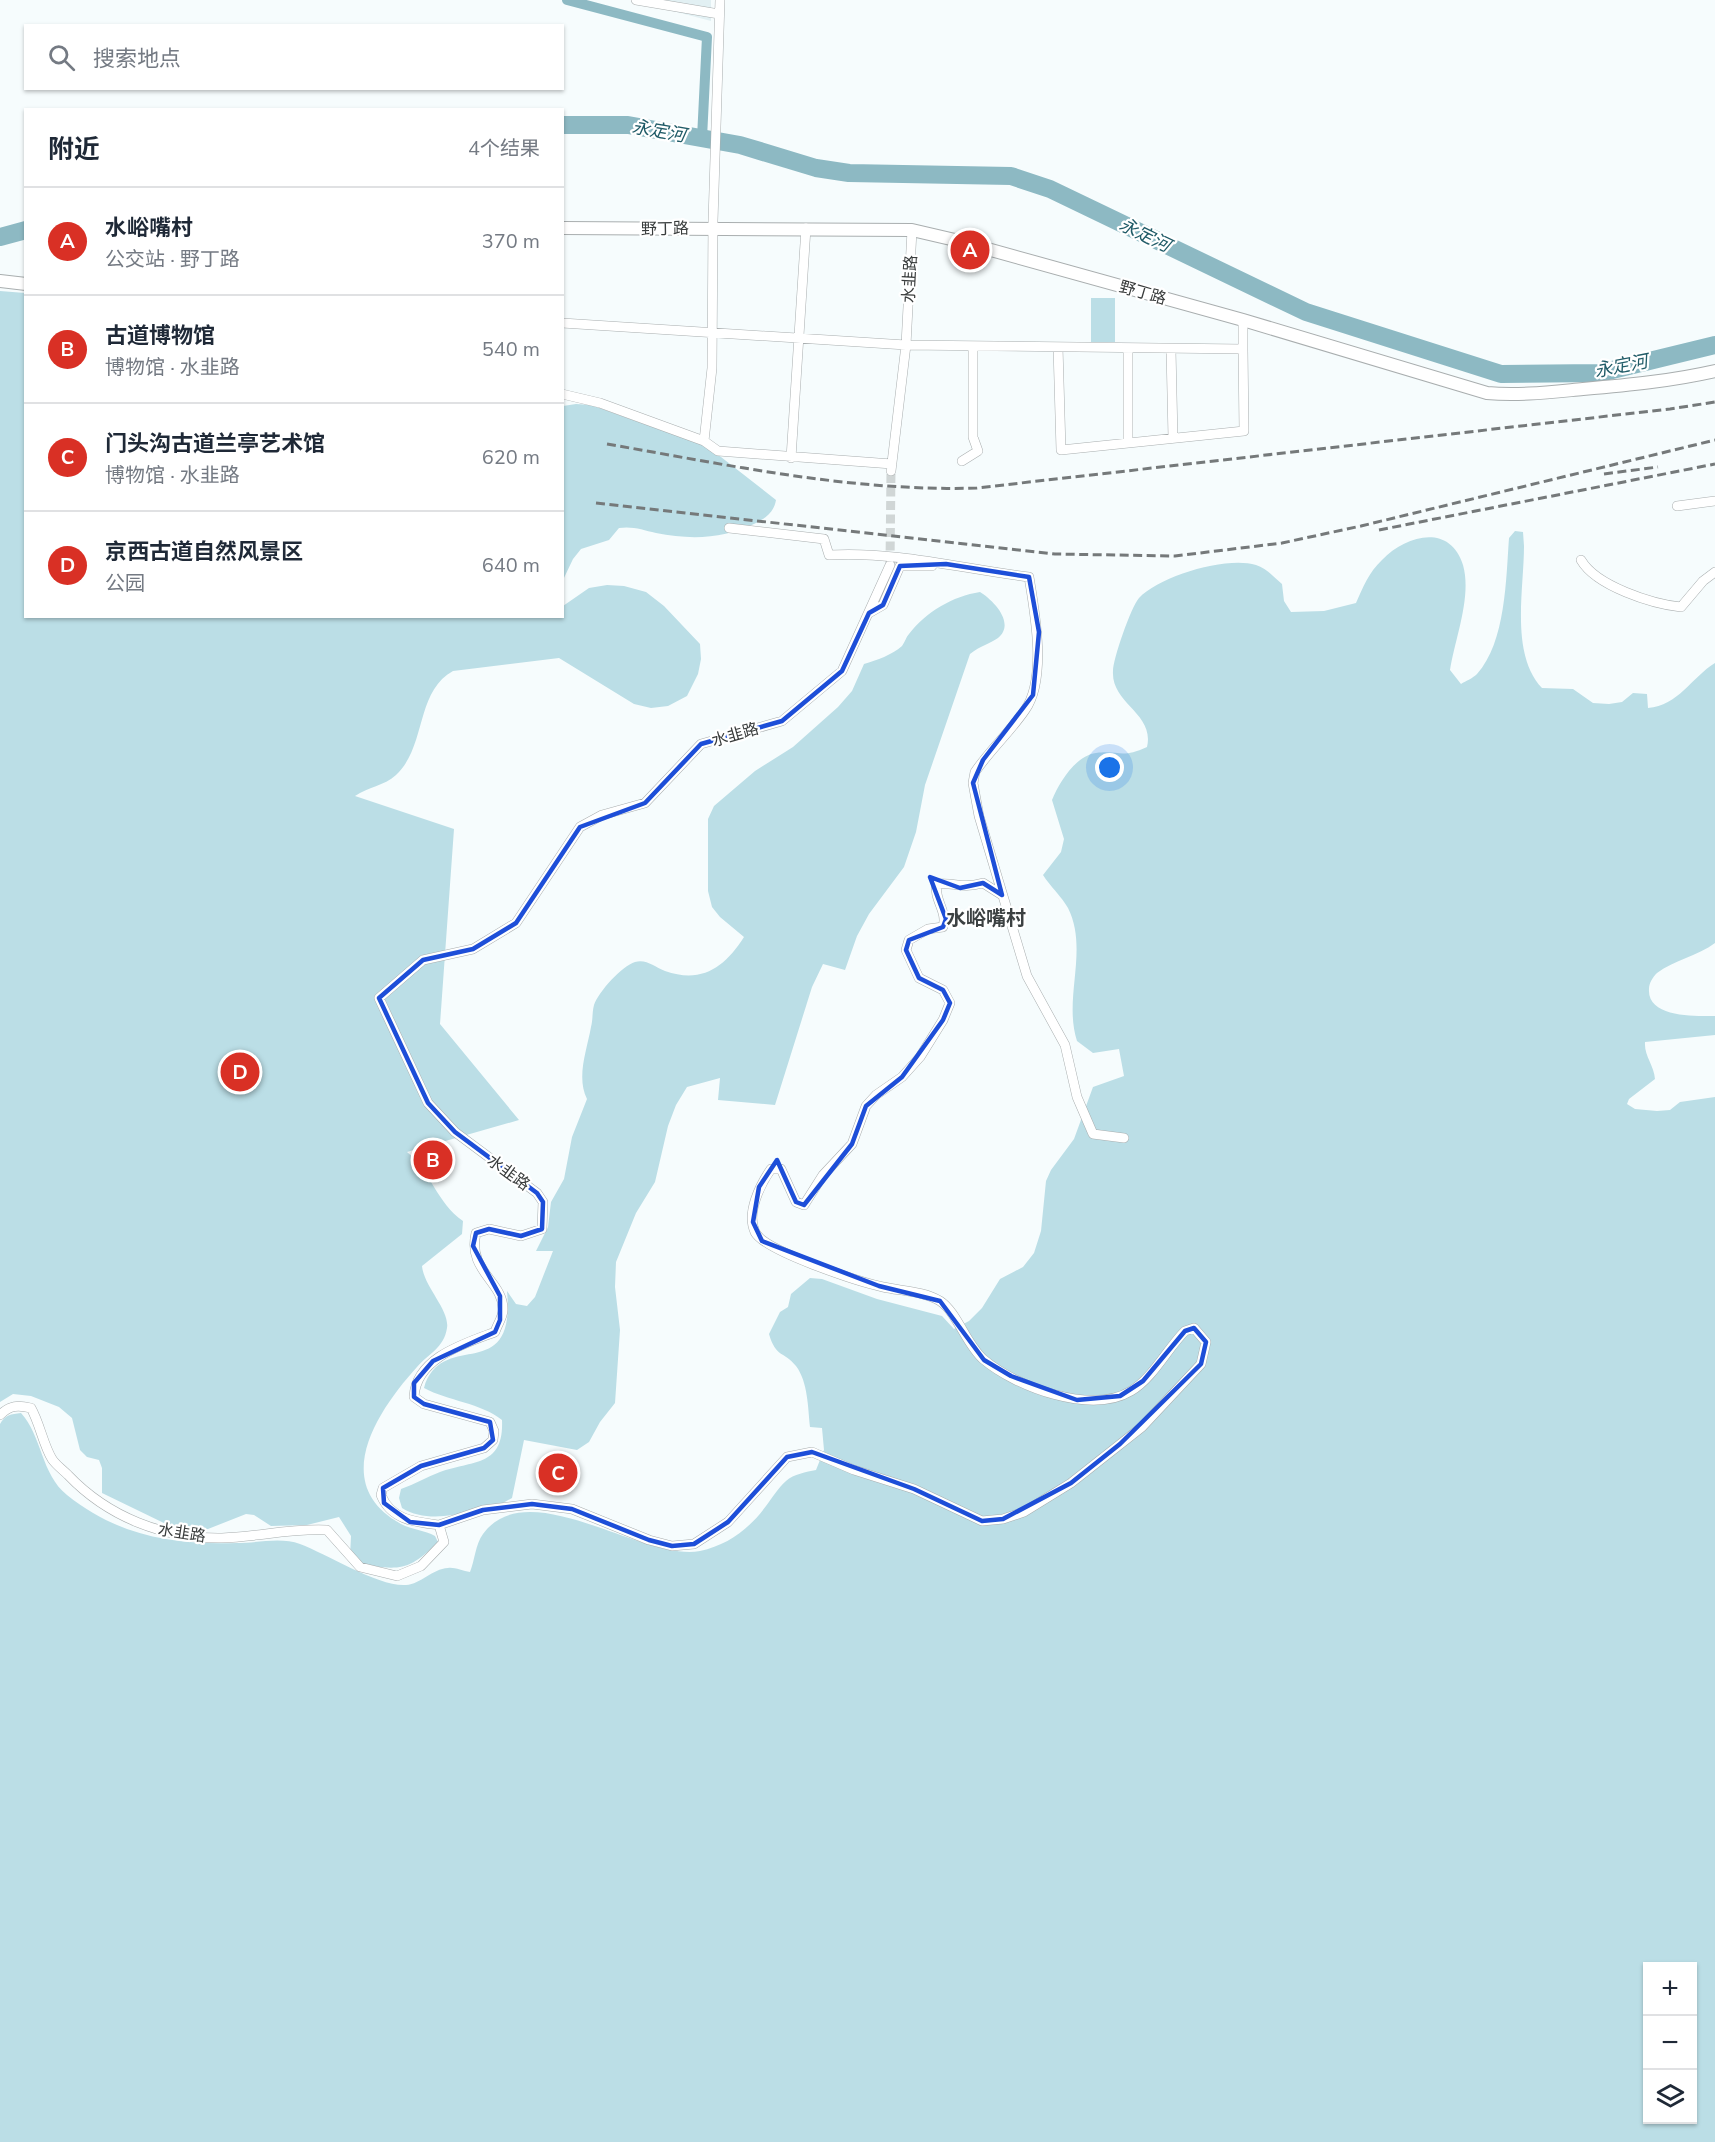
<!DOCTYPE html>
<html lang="zh">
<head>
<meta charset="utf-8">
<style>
  :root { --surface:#fff; --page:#f2f2f3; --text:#1f2937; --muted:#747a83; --line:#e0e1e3; --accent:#d93025 }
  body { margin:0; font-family:"Nunito Sans","Noto Sans SC",sans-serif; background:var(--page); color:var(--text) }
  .controls { position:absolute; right:18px; bottom:18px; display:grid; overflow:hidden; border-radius:0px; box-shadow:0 2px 4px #0004 }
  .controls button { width:54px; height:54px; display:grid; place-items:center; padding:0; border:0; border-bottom:2px solid var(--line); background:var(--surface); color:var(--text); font:30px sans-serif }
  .you { position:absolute; left:1110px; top:768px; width:21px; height:21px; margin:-15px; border:4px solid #fff; border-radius:50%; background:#1a73e8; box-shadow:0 0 0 9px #1a73e833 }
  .badge { display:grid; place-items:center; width:39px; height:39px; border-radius:50%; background:var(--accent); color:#fff; font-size:20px; font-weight:700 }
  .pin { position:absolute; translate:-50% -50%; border:3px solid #fff; box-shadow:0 2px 6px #0006 }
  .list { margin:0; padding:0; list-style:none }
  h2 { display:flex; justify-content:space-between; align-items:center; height:78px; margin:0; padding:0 24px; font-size:26px }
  h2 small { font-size:20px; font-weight:400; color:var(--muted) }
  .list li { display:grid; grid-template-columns:39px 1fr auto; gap:18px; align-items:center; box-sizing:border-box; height:108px; padding:0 24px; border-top:2px solid var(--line) }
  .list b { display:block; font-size:22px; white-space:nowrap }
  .list p { margin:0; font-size:20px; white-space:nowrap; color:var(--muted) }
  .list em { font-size:20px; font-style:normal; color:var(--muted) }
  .icon { flex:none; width:33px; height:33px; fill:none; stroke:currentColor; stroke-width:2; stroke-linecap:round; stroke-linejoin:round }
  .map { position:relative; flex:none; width:1715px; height:2142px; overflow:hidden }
  .search { position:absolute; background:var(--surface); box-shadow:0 2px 4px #0004; left:24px; top:24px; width:540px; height:66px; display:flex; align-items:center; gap:15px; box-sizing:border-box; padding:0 21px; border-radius:0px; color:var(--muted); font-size:22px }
  .panel { position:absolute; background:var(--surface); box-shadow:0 2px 4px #0004; left:24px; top:108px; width:540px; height:510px; border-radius:0px }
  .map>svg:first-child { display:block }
</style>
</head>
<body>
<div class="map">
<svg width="1715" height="2142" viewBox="0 0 1715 2142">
  <rect width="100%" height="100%" fill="#f6fcfd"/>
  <path fill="#e2f0f3" d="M631,0H711V21Z"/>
  <path fill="#bbdee6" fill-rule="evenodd" d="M0,291L25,293L26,616H562L563,606L589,588L607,585L624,586L646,592L664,606L700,644L701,659L698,674L687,696L668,706L651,708L634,704L559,658L453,671C415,692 427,746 396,775C384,786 368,787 355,796L454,829L440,1024L519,1120L407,1152C431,1172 437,1203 463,1221L462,1234L422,1266C424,1287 450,1310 447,1328C444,1348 428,1354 417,1367C378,1410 328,1484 401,1524C412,1530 425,1530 435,1536L438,1542C406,1574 398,1569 355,1564L350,1557L351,1536L339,1517L307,1525L271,1526L254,1515L246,1514L208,1529H192L168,1525L102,1493V1468L99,1460L87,1457L80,1450L72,1418L59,1407L31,1396L13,1394L0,1402Z
    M1091,298H1115V342H1091Z
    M576,404L591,405L700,444L721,457L776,500C774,512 766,518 756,523C724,539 691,540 656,533C643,530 633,526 619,528L609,540L581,549L573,559L563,580V406Z
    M1515,531L1523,532L1524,546C1524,590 1510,654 1542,688L1573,689L1593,703L1609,704L1622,702L1633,693L1647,694L1648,708C1678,706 1692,677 1715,663V943C1698,956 1674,960 1657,973C1653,977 1649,983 1649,989C1647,1018 1697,1016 1715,1016V1035L1645,1042C1644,1056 1654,1065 1655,1079L1629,1099L1627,1104L1635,1109L1657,1111L1670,1110L1680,1102L1715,1097V2142H0V1424C5,1415 11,1414 21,1413C42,1436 41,1474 67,1495C118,1536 173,1545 237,1543C257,1543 281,1537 300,1544C327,1554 379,1587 406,1585C421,1584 432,1569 448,1568C454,1567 463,1571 470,1572C475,1560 475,1545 483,1534C528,1472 643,1562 700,1551C728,1545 749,1529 766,1506C772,1498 778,1488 786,1481C794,1474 806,1472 816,1470L824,1450L822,1428L810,1427C808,1408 808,1382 796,1366C784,1351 776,1358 769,1334L780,1312L788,1307L791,1294L810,1278L822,1279L877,1299L942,1316L954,1329L969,1321L982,1308L1000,1279L1023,1267L1034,1253L1041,1231L1046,1181L1051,1170L1074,1139L1093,1087L1124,1076L1119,1049L1093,1053L1077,1041C1063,998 1089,950 1068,908C1062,897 1050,886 1043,875L1061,852L1064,839L1052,800C1059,783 1075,756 1096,753C1120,750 1121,759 1147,747C1155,713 1111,704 1113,671C1113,659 1131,607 1139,598C1160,576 1226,556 1256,565C1266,568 1274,577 1282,584L1284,601L1291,612L1324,611L1356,603C1363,587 1369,572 1382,560C1406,535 1450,523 1463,565C1472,597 1455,638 1450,670L1461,684C1466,681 1473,678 1477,674C1506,642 1506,578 1509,538ZM1648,1966H1692V2120H1648Z
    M980,592C993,600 1016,623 998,638C991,643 980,646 970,654L925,785L916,832L904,867L869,914L857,936L845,970L823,964L812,987L775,1105L718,1100L720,1078L687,1087L676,1105L668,1126L655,1182L636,1213L616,1262L615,1287L620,1330L615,1403L600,1422L589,1442L577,1450L524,1440L512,1498L503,1503C472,1511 431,1526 402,1508L399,1498L401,1489C415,1484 427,1477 440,1472C473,1460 504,1467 502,1420C481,1403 448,1401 424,1388C442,1327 516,1388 507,1291L516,1304L527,1306L535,1297L553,1251H536L548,1227L551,1202L564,1179L572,1137L587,1099C576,1077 587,1050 591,1027C593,1020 592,1012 594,1005C599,991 622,966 635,962C647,959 654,967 665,971C702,984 725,967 744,937L720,917L712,907L708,891V819L714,806L755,771L793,747L838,707L852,691L864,664C877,660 892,655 902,646C905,642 906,637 909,634C926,612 953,596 980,592Z"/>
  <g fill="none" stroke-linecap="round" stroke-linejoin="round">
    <path stroke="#8db9c3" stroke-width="10" d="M567,0L707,37L702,138"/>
    <path stroke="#8db9c3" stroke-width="18" d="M562,125H628L740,145L816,168L849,173L1011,176L1050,189L1306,312L1501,374L1600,373L1715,345
      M0,237L26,230"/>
    <path stroke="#d0d6d6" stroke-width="9" stroke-dasharray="9 4.5" stroke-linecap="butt" d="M890,564L891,471"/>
    <g stroke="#a9aeaf" stroke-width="10">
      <path id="minor" d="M636,0L719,14
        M562,323L906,345L1243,349V320
        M1058,347L1061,450L1244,431L1243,349
        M1171,350L1173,438
        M562,394L600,403L704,441L718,451L892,464
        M704,441L712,368L713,221L720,0
        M1128,443V349
        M791,458L806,228
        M962,461L978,451L973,437V346
        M891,471L906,345L912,230
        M1677,506L1715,501
        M729,528L824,539L829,555C897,551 963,569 1029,577C1035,613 1047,679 1025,710C1010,732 990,750 975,772L973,783L979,816L1027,976L1065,1045L1077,1097L1093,1134L1124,1138
        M1581,560C1596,586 1652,604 1681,607L1703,581L1715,572
        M869,613L883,605L900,566H932
        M0,1415C10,1405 18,1405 31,1408C40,1424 43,1444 52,1459C56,1465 63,1470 68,1475C108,1517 164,1539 222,1538C257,1537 291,1528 327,1530L360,1567L397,1576L421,1566L444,1542L439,1525C415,1522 391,1520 381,1495L383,1488L421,1466L484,1448L493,1440L494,1431L490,1422L424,1404L414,1397C416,1358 463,1344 495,1332C497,1325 503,1317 503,1310C504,1282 467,1271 476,1233L489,1229L521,1236L542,1229L543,1202L537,1193L455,1132L428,1103L379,998L423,960L473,949L516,923L580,827L602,815L645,803L701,744L782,721L842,671L890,565
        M439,1525L483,1510L532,1504L572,1509L649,1540L672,1546L694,1544L728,1522L787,1457L812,1452L854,1470L914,1489L982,1521L1003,1519L1024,1512L1071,1483L1142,1427L1201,1364L1206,1342L1194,1328L1185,1331C1167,1349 1153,1378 1131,1391C1091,1415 1016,1387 983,1359C966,1344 957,1312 940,1301C924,1291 901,1291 883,1287C860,1282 764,1251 755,1232C746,1213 760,1185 771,1169H781L796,1202L804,1205L823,1175L852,1144L866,1106L876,1095L902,1077L920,1057L943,1020L950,1003L943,990L919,978L906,950L909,940L928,929L943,927C948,911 933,899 937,884C956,882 960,889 983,883L1002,895"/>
    </g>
    <g stroke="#a9aeaf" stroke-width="14">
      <path id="major" d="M562,228L912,230L955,240L1243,320L1487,393C1519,396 1551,392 1583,389C1628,385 1671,381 1715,371
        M0,281L26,284"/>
    </g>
    <use href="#minor" stroke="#fff" stroke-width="9"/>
    <use href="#major" stroke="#fff" stroke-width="12"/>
    <path stroke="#75797a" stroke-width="3" stroke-dasharray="9 4.5" stroke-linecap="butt" d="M607,444C729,465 853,492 977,488L1670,409L1715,402
      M1604,474L1658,467
      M596,503L1055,554L1175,556L1282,543L1361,526L1715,440
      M1379,530L1715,464"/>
  </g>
  <path fill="none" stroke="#1d4ed8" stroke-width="4.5" stroke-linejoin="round" d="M946,564L1029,577L1039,632L1033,695L983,760L973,783L1002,895L983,883L960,888L930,877L946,919L943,927L909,940L906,950L919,978L943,990L950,1003L943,1020L902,1077L866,1106L852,1144L804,1205L796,1202L777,1160L759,1187L753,1222L762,1241L879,1286L940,1301L984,1360L1011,1376L1077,1400L1120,1396L1143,1381L1185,1331L1194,1328L1206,1342L1201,1364L1120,1444L1071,1483L1003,1519L982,1521L914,1489L812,1452L787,1457L728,1522L694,1544L672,1546L649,1540L572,1509L532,1504L483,1510L439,1525L410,1522L384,1503L383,1488L421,1466L484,1448L493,1440L490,1422L424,1404L414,1397V1383L433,1361L495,1332L500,1320V1296L473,1246L476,1233L489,1229L521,1236L542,1229L543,1202L537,1193L455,1132L428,1103L379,998L423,960L473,949L516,923L580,827L645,803L701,744L782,721L842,671L869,613L883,605L900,566Z"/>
  <g text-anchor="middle" stroke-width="4.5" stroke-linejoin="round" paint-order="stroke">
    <g font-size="16" fill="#393c3c" stroke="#fff">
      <text transform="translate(665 228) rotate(-1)" y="6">野丁路</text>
      <text transform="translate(909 279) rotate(-87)" y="6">水韭路</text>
      <text transform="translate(1143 292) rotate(16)" y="6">野丁路</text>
      <text transform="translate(735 734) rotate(-16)" y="6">水韭路</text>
      <text transform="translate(509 1172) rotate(36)" y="6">水韭路</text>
      <text transform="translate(182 1532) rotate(9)" y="6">水韭路</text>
    </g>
    <g font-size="18" font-style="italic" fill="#205b67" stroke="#fff">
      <text transform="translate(659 131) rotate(10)" y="6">永定河</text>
      <text transform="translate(1145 235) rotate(26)" y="6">永定河</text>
      <text transform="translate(1621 366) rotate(-11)" y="6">永定河</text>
    </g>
    <g font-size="20" font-weight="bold" fill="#3c4142" stroke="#fff">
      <text x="986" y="925">水峪嘴村</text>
    </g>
  </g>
</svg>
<div class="controls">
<button>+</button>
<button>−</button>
<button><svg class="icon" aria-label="layers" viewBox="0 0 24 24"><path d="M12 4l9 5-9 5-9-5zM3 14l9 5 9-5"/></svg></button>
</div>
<div class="you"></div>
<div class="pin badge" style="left:970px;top:250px">A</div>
<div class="pin badge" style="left:433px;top:1160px">B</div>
<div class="pin badge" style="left:558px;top:1473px">C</div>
<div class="pin badge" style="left:240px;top:1072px">D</div>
<div class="search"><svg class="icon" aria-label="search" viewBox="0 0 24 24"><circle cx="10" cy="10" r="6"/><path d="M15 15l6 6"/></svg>搜索地点</div>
<section class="panel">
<h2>附近<small>4个结果</small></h2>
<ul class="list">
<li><span class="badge">A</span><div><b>水峪嘴村</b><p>公交站 · 野丁路</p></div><em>370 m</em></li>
<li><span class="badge">B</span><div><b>古道博物馆</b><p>博物馆 · 水韭路</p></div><em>540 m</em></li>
<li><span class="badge">C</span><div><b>门头沟古道兰亭艺术馆</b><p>博物馆 · 水韭路</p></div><em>620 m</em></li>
<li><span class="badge">D</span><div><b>京西古道自然风景区</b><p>公园</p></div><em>640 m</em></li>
</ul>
</section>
</div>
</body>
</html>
